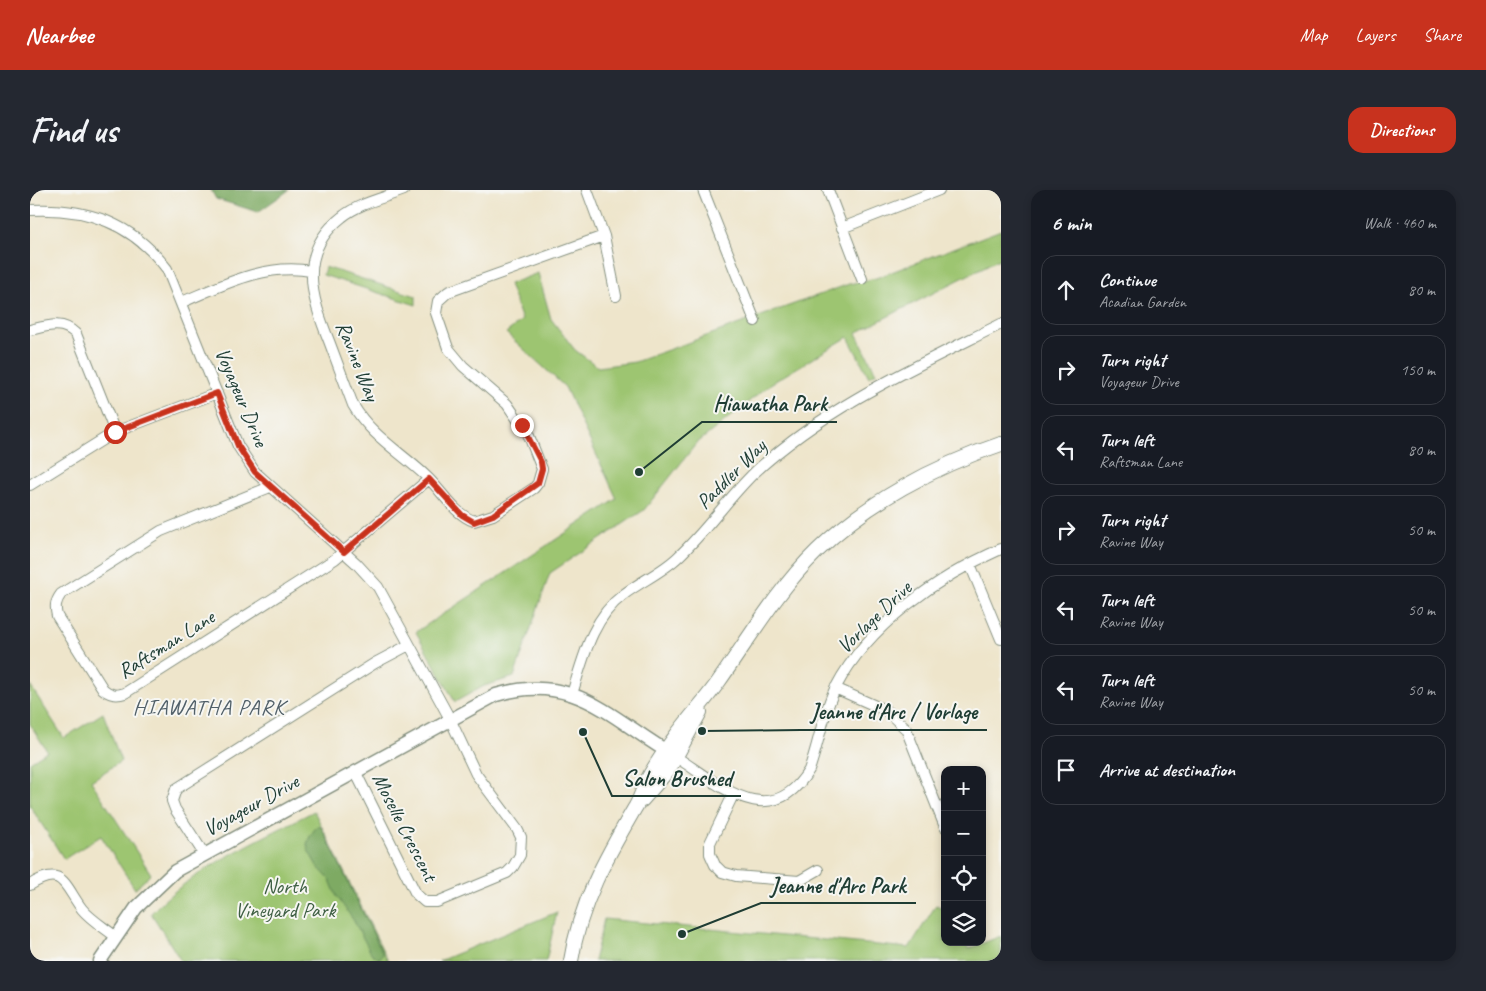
<!DOCTYPE html>
<html lang="en">
<head>
<meta charset="utf-8">
<style>
  :root { --surface:#171b24; --page:#242831; --text:#f1f3f6; --muted:#9ea1a6; --line:#363941; --accent:#c8321e }
  body { margin:0; font-family:Caveat,sans-serif; background:var(--page); color:var(--text) }
  .controls { position:absolute; right:15px; bottom:15px; display:grid; overflow:hidden; border-radius:10px; box-shadow:0 2px 8px #0003 }
  .controls button { width:45px; height:45px; display:grid; place-items:center; padding:0; border:0; border-bottom:1px solid var(--line); background:var(--surface); color:var(--text); font:25px sans-serif }
  .stop { position:absolute; width:15px; height:15px; margin:-11px; border:4px solid #c8321e; border-radius:50%; background:#fff }
  .stop.end { background:#c8321e; border-color:#fff; box-shadow:0 1px 5px #0008 }
  .list { margin:0; padding:0; list-style:none }
  h2 { display:flex; justify-content:space-between; align-items:center; height:65px; margin:0; padding:0 20px; font-size:21px }
  h2 small { font-size:16px; font-weight:400; color:var(--muted) }
  .list li { display:grid; grid-template-columns:32px 1fr auto; gap:15px; align-items:center; box-sizing:border-box; height:70px; margin:0 10px 10px; padding:0 10px; border:1px solid var(--line); border-radius:15px }
  .list b { display:block; font-size:19px; white-space:nowrap }
  .list p { margin:0; font-size:16px; white-space:nowrap; color:var(--muted) }
  .list em { font-size:16px; font-style:normal; color:var(--muted) }
  .icon { flex:none; width:28px; height:28px; fill:none; stroke:currentColor; stroke-width:2; stroke-linecap:round; stroke-linejoin:round }
  .map { position:relative; flex:none; width:971px; height:771px; overflow:hidden; border-radius:15px }
  header { display:flex; align-items:center; gap:30px; box-sizing:border-box; height:70px; padding:0 25px; background:var(--accent); color:#fff }
  header strong { font-size:24px }
  nav { display:flex; gap:28px; margin-inline-start:auto; font-size:18px }
  .intro { display:flex; align-items:center; justify-content:space-between; box-sizing:border-box; height:120px; padding:0 30px }
  h1 { margin:0; font-size:35px }
  .button { padding:12px 22px; border-radius:15px; background:var(--accent); color:#fff; font-size:18px; font-weight:700 }
  main { display:flex; gap:30px; padding:0 30px }
  aside { flex:1; background:var(--surface); border-radius:15px; box-shadow:0 2px 8px #0003 }
  .map>svg:first-child { display:block }
</style>
</head>
<body>
<header>
<strong>Nearbee</strong>
<nav><a>Map</a><a>Layers</a><a>Share</a></nav>
</header>
<div class="intro"><h1>Find us</h1><a class="button">Directions</a></div>
<main>
<div class="map">
<svg width="971" height="771" viewBox="0 0 971 771">
  <rect width="100%" height="100%" fill="#f6f6f2"/>
  <filter id="ink" filterUnits="userSpaceOnUse"><feTurbulence type="fractalNoise" baseFrequency=".02" numOctaves="2"/><feDisplacementMap in="SourceGraphic" scale="10" xChannelSelector="R" yChannelSelector="G"/><feConvolveMatrix kernelMatrix="1 2 1 2 8 2 1 2 1" color-interpolation-filters="sRGB"/></filter>
  <filter id="wash" filterUnits="userSpaceOnUse"><feTurbulence type="fractalNoise" baseFrequency=".0096" numOctaves="4" result="noise"/><feDisplacementMap in="SourceGraphic" scale="20" xChannelSelector="R" yChannelSelector="G"/><feGaussianBlur stdDeviation="1.12" result="paint"/><feColorMatrix in="noise" values="0 0 0 0 0 0 0 0 0 0 0 0 0 0 0 0 0 1.4 0 .05"/><feComposite in="paint" operator="in"/></filter>
  <g filter="url(#wash)">
    <rect width="100%" height="100%" fill="#eee5cb"/>
    <path fill="#9dc571" stroke="#5e8152" d="M971,40V68L826,143L846,183L839,187L818,147L742,193L666,254L614,320L520,383L484,487L454,496L425,512L386,442L587,309L535,197L476,143L492,130L479,94L508,83L521,129L545,160L568,177L605,172L819,94L846,88Z
      M295,77L386,106V115L293,85Z
      M0,495L34,548L73,523L91,571L61,591L121,684L105,699L71,646L34,669L0,616V572L17,561L0,534Z
      M284,621L358,771H151L121,723C165,677 228,651 284,621Z
      M906,715L915,719V752H936L938,759L971,746V771H564L574,729L879,758Z
      M527,722L516,771H409Z"/>
    <path fill="#7eaa63" stroke="#4e744c" d="M181,0H259L228,22L186,9Z
      M287,636H291L353,764L349,769L341,763L324,731L306,705L300,690L287,676L278,660L277,654L280,646Z"/>
  </g>
  <g filter="url(#ink)">
    <g fill="none" stroke-linecap="round" stroke-linejoin="round">
      <g stroke="#869180" stroke-width="12">
        <path id="minor" d="M374,0C354,8 329,13 312,27C267,62 281,106 299,151C307,172 315,194 323,215C341,246 372,263 397,287C412,301 424,324 444,331L463,325L504,298L508,293L512,279L499,246L477,214L433,176L418,158L406,123L408,111L418,102L574,46
          M557,0L574,46L586,106
          M673,0L725,131
          M798,0L832,89
          M0,20C57,17 102,33 137,79L208,256L225,282L326,373L348,397L420,529L446,584L487,639L491,647L490,665L483,677L477,683L407,712H395L386,704L325,581
          M812,38L909,0
          M152,112C193,95 235,73 281,81
          M0,140C17,136 32,130 46,144L85,242
          M0,295L85,242L187,203
          M240,297L131,341L31,404C25,412 25,417 27,426L73,499C80,505 86,506 95,503L305,369L399,289
          M940,374L971,449
          M805,498L857,521L876,539L915,637
          M542,504C553,469 562,428 593,405C611,391 633,382 649,366C677,340 698,308 725,282C797,216 885,177 971,134
          M646,567C689,594 740,644 779,580C789,553 793,522 806,497C838,435 909,386 971,359
          M703,605L680,653V664L685,675L692,682L706,686L769,691L788,680
          M174,664L145,619L142,611L146,599L345,473L379,455
          M0,695C33,674 34,695 52,719C61,730 75,738 86,747"/>
      </g>
      <g stroke="#869180" stroke-width="15">
        <path id="tertiary" d="M70,771L106,718L145,681L466,505C544,481 581,529 643,565"/>
      </g>
      <g stroke="#869180" stroke-width="16">
        <path id="secondary" d="M612,610L639,579L670,522
          M541,771C550,712 577,666 606,616C610,609 612,602 615,595C622,579 633,564 643,550C657,530 675,511 689,491C720,447 748,399 787,361C837,312 905,276 971,254"/>
      </g>
      <use href="#minor" stroke="#fff" stroke-width="10"/>
      <use href="#tertiary" stroke="#fff" stroke-width="12"/>
      <use href="#secondary" stroke="#fff" stroke-width="14"/>
    </g>
  </g>
  <g fill="none" stroke-linecap="round" stroke-linejoin="round" filter="url(#ink)">
    <path stroke="#c8321e" stroke-width="6" d="M85,242L187,203L208,256L225,282L314,362L399,289L432,325L444,332L463,325L508,293L512,279L511,272L492,235"/>
  </g>
  <g text-anchor="middle" stroke-width="4" stroke-linejoin="round" paint-order="stroke">
    <g font-size="21" fill="#1f3d34" stroke="#f6f6f2">
      <text transform="translate(328 171) rotate(68)" y="7">Ravine Way</text>
      <text transform="translate(212 207) rotate(67)" y="7">Voyageur Drive</text>
      <text transform="translate(701 284) rotate(-45)" y="7">Paddler Way</text>
      <text transform="translate(844 427) rotate(-44)" y="7">Vorlage Drive</text>
      <text transform="translate(136 454) rotate(-32)" y="7">Raftsman Lane</text>
      <text transform="translate(221 615) rotate(-29)" y="7">Voyageur Drive</text>
      <text transform="translate(375 637) rotate(63)" y="7">Moselle Crescent</text>
    </g>
    <g font-size="21" fill="#3e5f43" stroke="#f6f6f2">
      <text x="255" y="703">North<tspan x="255" dy="24">Vineyard Park</tspan></text>
    </g>
    <g font-size="22" letter-spacing="1" fill="#516069" stroke="#f6f6f2">
      <text x="179" y="524">HIAWATHA PARK</text>
    </g>
  </g>
  <path fill="none" stroke="#1f3d34" stroke-width="2" d="M609 282L672 232H807M672 541L771 540H957M553 542L582 606H711M652 744L731 713H886"/>
  <g fill="#1f3d34" stroke="#f6f6f2" stroke-width="2">
    <circle cx="609" cy="282" r="5"/>
    <circle cx="672" cy="541" r="5"/>
    <circle cx="553" cy="542" r="5"/>
    <circle cx="652" cy="744" r="5"/>
  </g>
  <g font-size="22" text-anchor="middle" font-weight="bold" fill="#1f3d34" stroke="#f6f6f2" stroke-width="4" stroke-linejoin="round" paint-order="stroke">
    <text x="740" y="221">Hiawatha Park</text>
    <text x="864" y="529">Jeanne d'Arc / Vorlage</text>
    <text x="647" y="596">Salon Brushed</text>
    <text x="808" y="703">Jeanne d'Arc Park</text>
  </g>
</svg>
<div class="controls">
<button>+</button>
<button>−</button>
<button><svg class="icon" aria-label="locate" viewBox="0 0 24 24"><circle cx="12" cy="12" r="6"/><path d="M12 2v4M12 18v4M2 12h4M18 12h4"/></svg></button>
<button><svg class="icon" aria-label="layers" viewBox="0 0 24 24"><path d="M12 4l9 5-9 5-9-5zM3 14l9 5 9-5"/></svg></button>
</div>
<div class="stop" style="left:85px;top:242px"></div>
<div class="stop end" style="left:492px;top:235px"></div>
</div>
<aside>
<h2>6 min<small>Walk · 460 m</small></h2>
<ul class="list">
<li><svg class="icon" aria-label="ahead" viewBox="0 0 24 24"><path d="M12 20V5M6 11l6-6 6 6"/></svg><div><b>Continue</b><p>Acadian Garden</p></div><em>80 m</em></li>
<li><svg class="icon" aria-label="right" viewBox="0 0 24 24"><path d="M7 20v-9h11M14 6l5 5-5 5"/></svg><div><b>Turn right</b><p>Voyageur Drive</p></div><em>150 m</em></li>
<li><svg class="icon" aria-label="left" viewBox="0 0 24 24"><path d="M17 20v-9H6M10 6l-5 5 5 5"/></svg><div><b>Turn left</b><p>Raftsman Lane</p></div><em>80 m</em></li>
<li><svg class="icon" aria-label="right" viewBox="0 0 24 24"><path d="M7 20v-9h11M14 6l5 5-5 5"/></svg><div><b>Turn right</b><p>Ravine Way</p></div><em>50 m</em></li>
<li><svg class="icon" aria-label="left" viewBox="0 0 24 24"><path d="M17 20v-9H6M10 6l-5 5 5 5"/></svg><div><b>Turn left</b><p>Ravine Way</p></div><em>50 m</em></li>
<li><svg class="icon" aria-label="left" viewBox="0 0 24 24"><path d="M17 20v-9H6M10 6l-5 5 5 5"/></svg><div><b>Turn left</b><p>Ravine Way</p></div><em>50 m</em></li>
<li><svg class="icon" aria-label="arrive" viewBox="0 0 24 24"><path d="M6 21V4h12l-3 4 3 4H6"/></svg><div><b>Arrive at destination</b></div></li>
</ul>
</aside>
</main>
</body>
</html>
